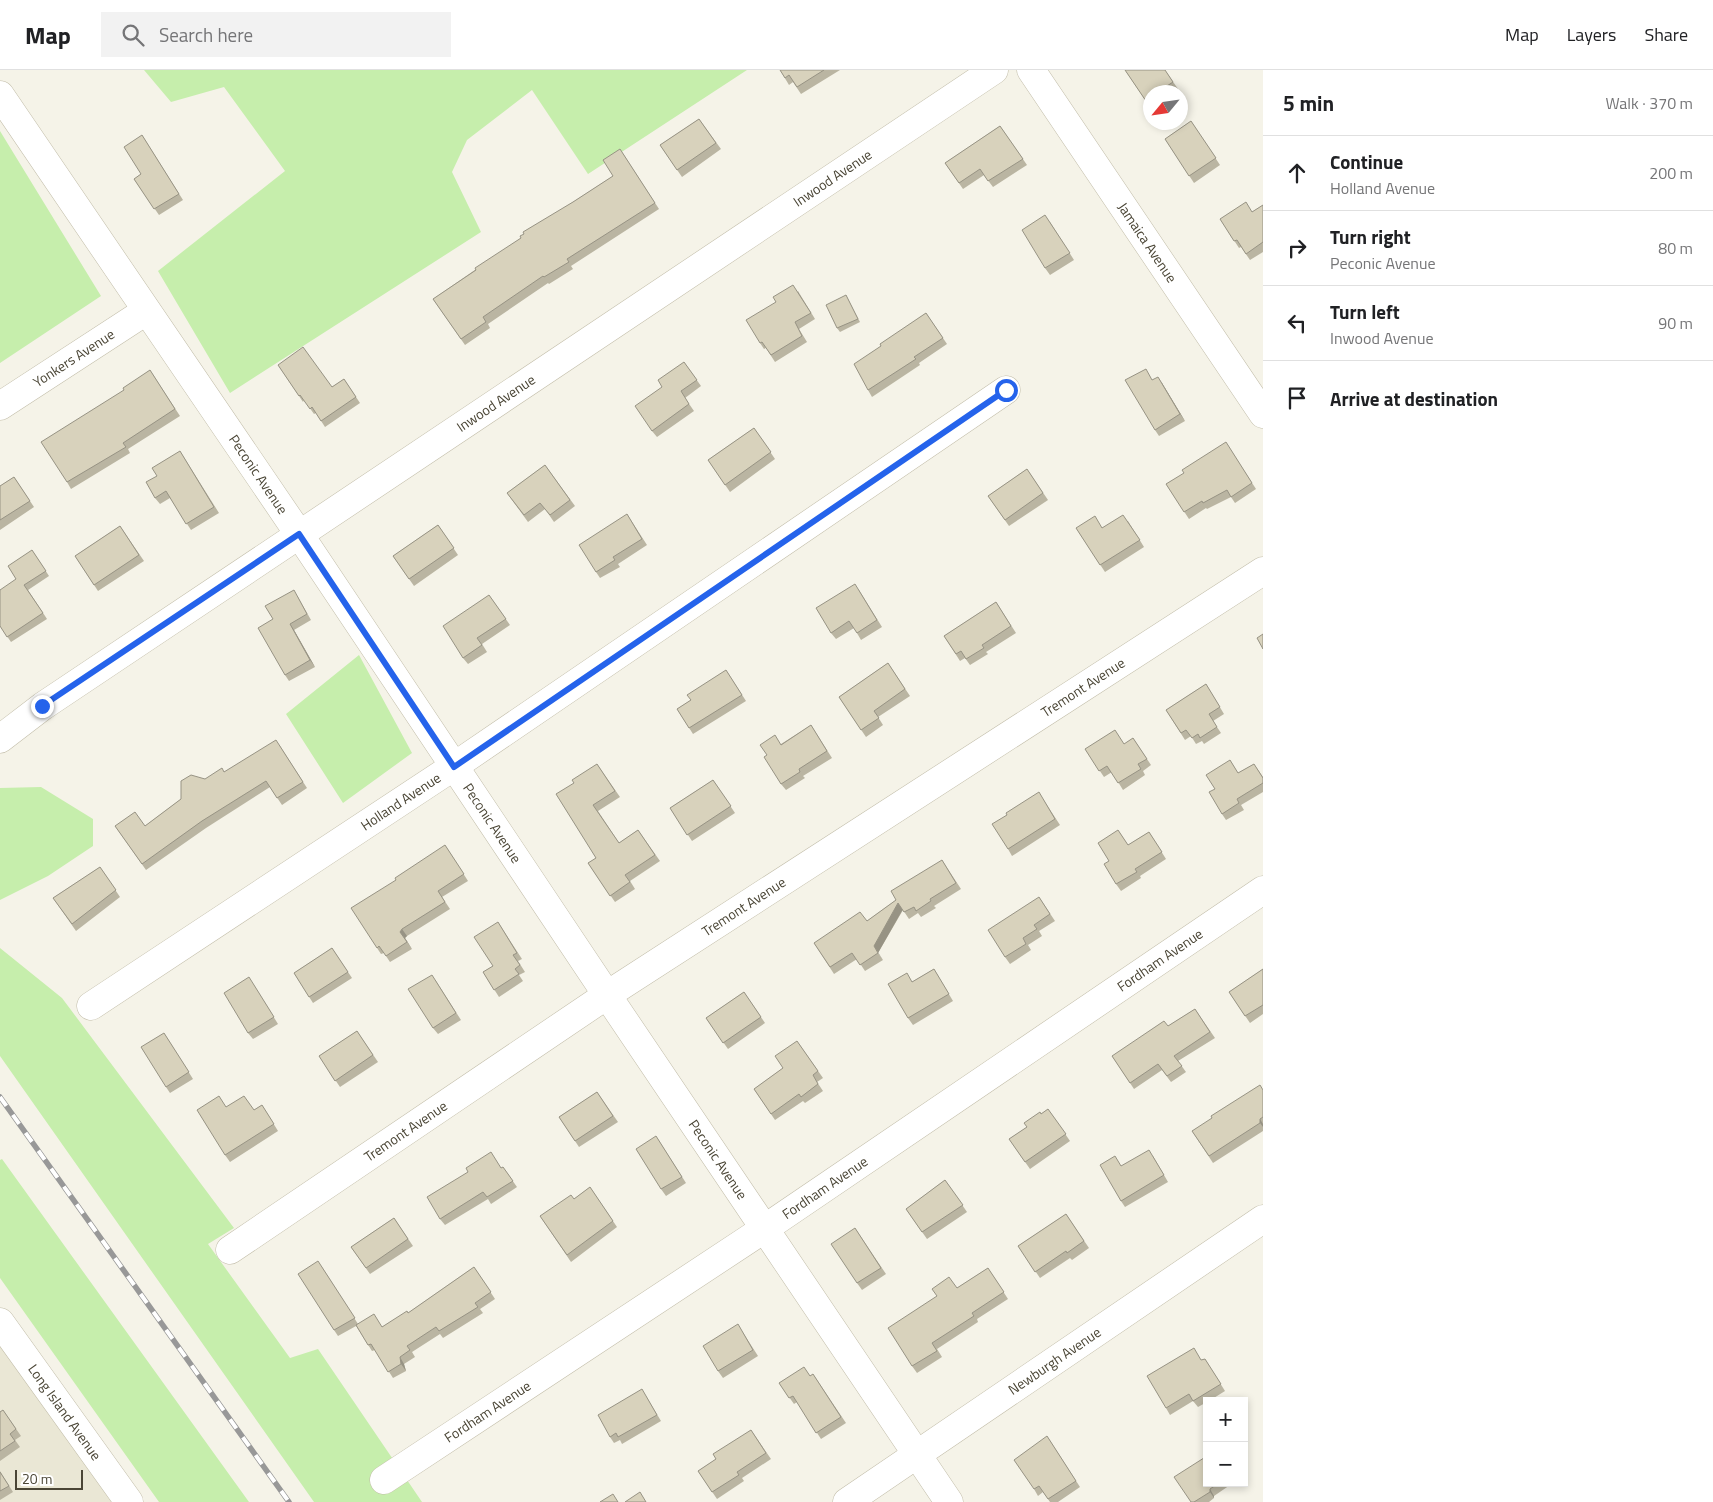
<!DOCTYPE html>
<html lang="en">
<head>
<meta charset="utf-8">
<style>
  :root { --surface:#fff; --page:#f2f2f2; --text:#202124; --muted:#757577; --line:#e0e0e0 }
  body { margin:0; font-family:"Titillium Web",sans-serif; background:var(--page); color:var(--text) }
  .controls { position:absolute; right:15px; bottom:15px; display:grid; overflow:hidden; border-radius:0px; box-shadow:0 2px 8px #0003 }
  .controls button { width:45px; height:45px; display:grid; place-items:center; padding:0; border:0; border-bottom:1px solid var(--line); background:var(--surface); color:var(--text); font:25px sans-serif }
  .compass { position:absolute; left:1143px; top:15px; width:45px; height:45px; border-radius:50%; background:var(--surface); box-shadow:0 2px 8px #0003; rotate:241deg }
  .scale { position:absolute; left:15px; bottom:12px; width:68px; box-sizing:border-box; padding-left:5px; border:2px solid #4a4535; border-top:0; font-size:14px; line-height:18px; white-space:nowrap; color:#4a4535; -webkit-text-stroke:4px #fff; paint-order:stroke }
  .stop { position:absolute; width:15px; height:15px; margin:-11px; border:4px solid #2563eb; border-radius:50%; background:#fff }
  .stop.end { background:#2563eb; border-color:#fff; box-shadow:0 1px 5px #0008 }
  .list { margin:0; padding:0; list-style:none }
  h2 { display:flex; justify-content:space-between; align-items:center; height:65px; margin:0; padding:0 20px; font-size:21px }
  h2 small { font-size:16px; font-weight:400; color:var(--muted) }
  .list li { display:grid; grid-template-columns:32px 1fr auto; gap:15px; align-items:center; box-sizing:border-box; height:75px; padding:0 20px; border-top:1px solid var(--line) }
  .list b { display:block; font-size:19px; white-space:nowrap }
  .list p { margin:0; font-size:16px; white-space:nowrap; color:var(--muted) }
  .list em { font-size:16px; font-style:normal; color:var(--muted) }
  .icon { flex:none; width:28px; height:28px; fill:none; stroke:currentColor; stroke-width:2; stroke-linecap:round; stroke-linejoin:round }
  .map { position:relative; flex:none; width:1263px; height:1432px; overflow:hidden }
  header { display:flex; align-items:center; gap:30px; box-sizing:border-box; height:70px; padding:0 25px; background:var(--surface); border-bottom:1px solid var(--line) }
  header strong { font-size:24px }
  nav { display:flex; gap:28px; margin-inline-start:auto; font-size:18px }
  .search { width:350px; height:45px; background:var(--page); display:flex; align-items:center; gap:12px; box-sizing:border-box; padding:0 18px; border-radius:0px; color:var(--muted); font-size:19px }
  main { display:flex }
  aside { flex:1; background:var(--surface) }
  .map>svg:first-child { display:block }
</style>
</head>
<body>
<header>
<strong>Map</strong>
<div class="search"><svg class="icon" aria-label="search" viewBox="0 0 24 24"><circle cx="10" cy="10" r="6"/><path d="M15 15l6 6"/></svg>Search here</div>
<nav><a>Map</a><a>Layers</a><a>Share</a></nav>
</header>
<main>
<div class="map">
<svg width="1263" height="1432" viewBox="0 0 1263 1432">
  <rect width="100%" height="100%" fill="#f5f3e8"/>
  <path fill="#eae7d5" d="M0,1252L129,1432H0Z"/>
  <path fill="#c6eeac" d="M144,0H747L588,104L532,20L467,70L452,102L481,162L230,323L158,201L285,101L224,17L171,32Z
    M0,61L101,226L0,293Z
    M359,585L412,683L343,733L286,644Z
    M41,717L93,749V776L48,806L0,830V718Z
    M0,878L62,928L234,1158L208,1174L290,1288L318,1279L422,1432H314L0,986Z
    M2,1089L249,1432H159L0,1208V1090Z"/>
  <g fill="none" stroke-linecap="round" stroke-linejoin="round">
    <g stroke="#c2bda9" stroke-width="29">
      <g id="minor">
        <path id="s1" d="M1031,0L1263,344"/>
        <path id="s2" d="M0,25L299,464L607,925L949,1432"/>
        <path id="s3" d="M0,336L146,241"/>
        <path id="s4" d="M0,669L43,636L994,0"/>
        <path id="s5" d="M91,936L453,697L1006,320"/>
        <path id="s6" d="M230,1180L607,925L1263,501"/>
        <path id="s7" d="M0,1252L129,1432"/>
        <path id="s8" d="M384,1410L764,1159L1263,820"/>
        <path id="s9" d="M847,1432L1263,1149"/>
      </g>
    </g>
    <use href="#minor" stroke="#fff" stroke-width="28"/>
    <g stroke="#989898" stroke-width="5.5">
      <path id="rail" d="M0,1027L289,1432"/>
    </g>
    <use href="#rail" stroke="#fff" stroke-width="4" stroke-dasharray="11" stroke-linecap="butt"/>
  </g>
  <path fill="#bab5a2" d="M780,0H840L801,24L793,12L789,15Z
    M1125,0H1165L1178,19L1172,22H1150V37Z
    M699,49L721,79L682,107L660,75Z
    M1191,51L1220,95L1194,113L1165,69Z
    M1000,56L1027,95L993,117L984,105L963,119L945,93Z
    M142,65L183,130L159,145L134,109L141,104Z
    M620,79L659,139L571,196L573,199L549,214L548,213L488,254L490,258L465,275L433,229L573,132L613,106Z
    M1263,135V182L1250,190L1241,177L1239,178L1220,149L1252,142Z
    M1050,152L1074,190L1050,205L1045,198Z
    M798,221L815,249L799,259L807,272L775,292L766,278L764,279L760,273Z
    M846,225L860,252L840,262L837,258Z
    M926,243L947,274L919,293L920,295L872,327L868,320L881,276Z
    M684,292L701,316L685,328L694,341L657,367L652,361L662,317Z
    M278,295L332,317L344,309L360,333L325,357L316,343L314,344L304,330L303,332Z
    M150,300L180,346L128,379L130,383L71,419L67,412L124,320Z
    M1153,309L1162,313L1185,351L1159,366L1155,360Z
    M754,358L775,389L730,422L708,390Z
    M1230,379L1256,419L1235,433L1231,427L1207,439L1206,438L1189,449L1166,414Z
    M180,381L219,443L191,460L170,428L160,434L155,428L157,406Z
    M545,395L575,436L554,452L545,439L528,452L507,423Z
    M1027,399L1048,430L1009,456L988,426Z
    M14,407L34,437L0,460V416Z
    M627,444L647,475L618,494L620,497L600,508L596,502Z
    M1128,451L1144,477L1105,502L1076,458H1103Z
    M438,455L458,485L414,516L393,486Z
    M120,456L144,491L98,521L75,486Z
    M32,480L49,506L28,520L47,549L11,572L0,556L16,509Z
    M859,520L882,557L861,570L854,558L836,569L831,563Z
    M489,525L510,555L482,574L487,582L468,594L463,588Z
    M298,527L311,550L294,560L315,597L289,611L285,605L273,549Z
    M996,532L1016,563L986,582L988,584L970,595L965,588L960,591L944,566Z
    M888,593L910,626L878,647L883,655L866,667L839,627Z
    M726,600L746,631L693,664L677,639L691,630Z
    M1206,614L1224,644L1213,651L1221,663L1204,674L1202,671L1196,674L1191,666L1185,670L1166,640Z
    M811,655L832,688L803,706L805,708L786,720L781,714V674Z
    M1133,668L1151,695L1143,701L1145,705L1123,720L1112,702L1104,707L1085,679L1125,674Z
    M280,676L307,718L282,735L270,717L206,758L146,800L115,756H145L181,729L224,702Z
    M1230,690L1238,703L1254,694L1263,707V722L1241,735L1244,740L1226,750L1222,744L1215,719Z
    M597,694L620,727L598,741L619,773L638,760L660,791L630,811L635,819L615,832L588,793L596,788L574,713Z
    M713,710L735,743L692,771L670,738Z
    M1043,729L1060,755L1012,786L1008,779Z
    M1118,760L1128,775L1149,762L1166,789L1140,806L1141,808L1121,821L1116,814L1109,791Z
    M445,775L468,811L442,827L450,839L407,866L405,868L412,879L390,892L384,883L381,884L377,878Z
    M942,790L961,819L934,836L936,838L921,847L918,843L909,849L903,840L878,883L883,890L865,901L857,889L834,904L814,873L867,851L896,830Z
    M100,797L120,827L76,861L53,828Z
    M1039,827L1055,851L1039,861L1042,866L1028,875L1031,880L1010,894L1005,887Z
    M498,852L522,889L518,891L525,902L519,905L523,911L499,927L483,902L493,896Z
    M332,878L352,908L313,933L294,903Z
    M934,899L953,931L913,955L908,948L912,912Z
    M1263,899V944L1250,953L1229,922Z
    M436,911L461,950L438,964L433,958Z
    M253,914L278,954L253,969L248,963Z
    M744,922L765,953L728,979L706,948Z
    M1195,939L1215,968L1178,991L1186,1002L1171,1012L1162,1000L1134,1019L1112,986L1168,956Z
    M357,961L378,992L340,1017L319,986Z
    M164,963L193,1009L170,1023L166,1017Z
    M797,971L823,1008L817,1012L823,1021L805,1033L803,1031L775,1050L754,1019L783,998Z
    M1263,1020V1061L1213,1093L1192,1061Z
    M597,1022L618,1052L579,1077L559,1047Z
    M262,1035L278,1061L230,1092L225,1085L226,1037L254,1040Z
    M1048,1039L1070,1071L1030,1099L1009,1069L1027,1057L1041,1044Z
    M656,1066L686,1113L666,1126L661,1119Z
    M1153,1086L1168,1112L1125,1137L1121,1131Z
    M503,1097L517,1117L491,1134L488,1129L445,1155L440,1149Z
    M945,1110L967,1142L927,1169L906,1139Z
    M590,1117L617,1157L571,1192L540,1146L574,1129Z
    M1066,1144L1089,1178L1072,1190L1070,1188L1040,1208L1018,1176Z
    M394,1148L413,1176L370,1204L351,1177Z
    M855,1158L886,1204L862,1220L857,1213Z
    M322,1197L358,1254L382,1257L408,1243L474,1197L495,1229L480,1239L483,1243L443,1268L440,1264L412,1282L415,1287L404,1294L406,1301L393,1308L375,1280L372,1281L356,1256L338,1266L334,1260Z
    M988,1198L1008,1229L977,1249L978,1252L937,1279L942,1287L917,1303L912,1296L957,1218Z
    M742,1261L758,1286L723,1308L718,1301Z
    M1205,1289L1225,1321L1209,1331H1207V1332L1198,1337L1193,1331L1170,1345L1166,1338L1202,1290Z
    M813,1304L846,1353L821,1369L797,1332L794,1334L779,1313L810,1306Z
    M646,1326L661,1351L622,1374L620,1370L614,1373L610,1367Z
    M3,1340L21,1366L15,1370L20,1377L0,1391V1342Z
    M751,1360L771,1389L742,1408L744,1411L717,1429L698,1401L716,1389Z
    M1047,1366L1080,1417L1058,1432H1050L1043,1422L1038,1426L1034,1419Z
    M0,1401L13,1422L0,1430Z
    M1207,1413H1233L1214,1426V1428L1209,1432H1191Z"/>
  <path fill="#979384" d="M1158,307L1162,313L1185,351L1180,344Z
    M290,554L294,560L315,597L310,590Z
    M898,833L903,839L878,883L883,890L874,876Z
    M402,859L407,866L405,868L412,879L400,862Z
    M1260,1049L1263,1054V1057L1260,1053Z
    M400,1287L404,1294L406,1301L401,1294Z
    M1210,1419L1214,1426V1428L1210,1422Z"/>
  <path fill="#d8d2bc" stroke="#979384" d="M780,0H824L797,17L789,5L785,8Z
    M1125,0H1165L1173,12L1158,22H1150V28L1146,31Z
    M699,49L716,73L677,100L660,75Z
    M1191,51L1216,88L1189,106L1165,69Z
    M1000,56L1023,89L988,111L980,99L959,113L945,93Z
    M142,65L179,124L154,139L134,109L141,104L124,77Z
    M620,79L655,133L567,189L569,192L544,207L543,206L483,247L486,252L461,269L433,229L476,200L475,198L521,168L520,166L524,164L523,162L573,132L613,106L603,90Z
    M1246,132L1252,142L1263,135V172L1246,184L1237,170L1234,171L1220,149Z
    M1045,145L1070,183L1045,198L1022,160Z
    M793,215L811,243L795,252L802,266L771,285L762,272L760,273L746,250L776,232L773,227Z
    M846,225L858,249L837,258L826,235Z
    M926,243L943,268L914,287L916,289L868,320L854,294L881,276L880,274Z
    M303,277L332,317L344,309L356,327L321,351L312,337L310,339L300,325L299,326L278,295Z
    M684,292L697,310L681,321L689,334L652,361L635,336L662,317L658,310Z
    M1146,299L1152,310L1158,307L1180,344L1155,360L1125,310Z
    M150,300L175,339L123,373L126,377L67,412L41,372L124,320L123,318Z
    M754,358L771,382L725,415L708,390Z
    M1226,372L1252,413L1231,427L1227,420L1203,433L1202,431L1184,442L1166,414L1184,403L1182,400Z
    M180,381L214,437L186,454L166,421L155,428L146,412L157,406L152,398Z
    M545,395L570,430L550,445L540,433L524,445L507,423Z
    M1027,399L1043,423L1005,450L988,426Z
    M14,407L30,431L0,450V416Z
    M627,444L642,469L613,487L615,490L596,502L579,475Z
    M1123,445L1140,470L1100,495L1076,458L1095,446L1102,458Z
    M438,455L454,478L409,509L393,486Z
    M120,456L139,485L94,515L75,486Z
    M32,480L46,501L24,515L43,543L7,567L0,556V520L16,509L8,496Z
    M855,514L877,550L857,563L849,551L831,563L816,538Z
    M294,520L307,544L290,554L310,590L285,605L258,558L273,549L265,536Z
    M489,525L506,549L477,568L482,575L463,588L443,556Z
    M996,532L1011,556L982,575L984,578L966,589L961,581L956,584L944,566Z
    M1263,564V579L1257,568Z
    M888,593L905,619L874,641L879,648L861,660L839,627Z
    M726,600L742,625L689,658L677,639L691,630L687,625Z
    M1206,614L1220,637L1209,644L1217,657L1200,668L1198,664L1192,668L1186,660L1181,663L1166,640Z
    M811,655L827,681L799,699L800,702L781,714L764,687L767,685L760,675L775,665L781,675Z
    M1115,660L1124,674L1133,668L1147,689L1138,694L1141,699L1118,713L1107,696L1099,701L1085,679Z
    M276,670L303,712L277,728L266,711L202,751L142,794L115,756L135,742L145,756L181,729V711L191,705L205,709L222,698L224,702Z
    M1230,690L1238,703L1254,694L1263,708V713L1237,729L1239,733L1222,744L1209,722L1215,719L1206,705Z
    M597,694L615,721L593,735L619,773L638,760L655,785L625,805L630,812L610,826L588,793L596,788L556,724L574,713L572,710Z
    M713,710L731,736L687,765L670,738Z
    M1039,722L1055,749L1008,779L992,754L1007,745L1006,743Z
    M1118,760L1128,775L1149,762L1162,782L1135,799L1137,802L1116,814L1104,794L1109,791L1098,773Z
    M445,775L464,804L438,821L445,832L402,859L400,862L407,872L386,886L379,876L377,878L351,838L396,810L395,808Z
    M942,790L956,813L930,829L931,831L916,841L914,837L904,842L898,833L874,876L878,883L860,895L852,883L830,897L814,873L860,842L867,851L896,830L891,821Z
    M100,797L116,820L72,854L53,828Z
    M1039,827L1050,844L1034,855L1037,859L1023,868L1026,874L1005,887L988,860Z
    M498,852L517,883L513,885L520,895L515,899L519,904L494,920L483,902L493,896L474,867Z
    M332,878L348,902L309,927L294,903Z
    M934,899L949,924L908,948L888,914L907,903L912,912Z
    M1263,899V935L1245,946L1229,922Z
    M432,905L456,943L433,958L408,919Z
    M249,907L274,947L248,963L224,923Z
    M744,922L761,947L723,973L706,948Z
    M1195,939L1210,962L1174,986L1182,996L1167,1006L1158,994L1130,1013L1112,986L1164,951L1168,956Z
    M357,961L373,985L335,1011L319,986Z
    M164,963L189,1002L166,1017L141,977Z
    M797,971L818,1001L813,1005L818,1014L801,1027L799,1024L771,1044L754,1019L783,998L775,986Z
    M1260,1015L1263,1020V1047L1260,1049V1053L1209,1086L1192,1061L1212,1048L1211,1046Z
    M597,1022L613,1046L575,1071L559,1047Z
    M219,1026L226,1037L244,1026L254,1040L262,1035L274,1054L225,1085L197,1040Z
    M1048,1039L1066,1064L1025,1092L1009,1069L1027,1057L1024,1053L1040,1042L1041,1044Z
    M656,1066L682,1107L661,1119L636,1079Z
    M1149,1080L1164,1105L1121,1131L1100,1095L1115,1086L1121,1096Z
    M491,1082L501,1098L503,1097L513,1111L487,1127L483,1122L440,1149L427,1127L468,1102L466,1098Z
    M945,1110L963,1135L922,1162L906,1139Z
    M590,1117L613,1151L567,1185L540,1146L571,1125L574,1129Z
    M1066,1144L1084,1171L1067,1183L1066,1181L1035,1202L1018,1176Z
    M394,1148L408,1169L366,1198L351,1177Z
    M855,1158L881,1198L857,1213L831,1174Z
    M318,1191L355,1248L334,1260L298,1204Z
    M474,1197L491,1222L475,1233L478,1237L439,1261L436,1257L407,1276L410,1280L400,1287L401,1294L388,1302L371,1274L368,1275L356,1255L374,1244L382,1257L407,1241L408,1243Z
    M988,1198L1004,1222L972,1243L974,1246L932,1273L937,1281L912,1296L888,1258L937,1226L932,1219L949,1207L957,1218Z
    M738,1254L753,1280L718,1301L703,1276Z
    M1194,1278L1201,1290L1205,1289L1221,1314L1193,1331L1189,1324L1166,1338L1147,1306Z
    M804,1297L810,1306L813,1304L841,1347L816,1363L793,1326L789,1328L779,1313Z
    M642,1319L657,1345L618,1367L616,1363L610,1367L598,1345Z
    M3,1340L16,1359L10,1364L15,1371L0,1381V1342Z
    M751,1360L766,1383L737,1402L739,1405L712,1422L698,1401L716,1389L713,1384Z
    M1047,1366L1076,1411L1048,1429L1039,1416L1034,1419L1014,1390Z
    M1207,1386V1413H1219L1210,1419V1422L1194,1432H1191L1174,1407Z
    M0,1402L9,1416L0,1421Z
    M640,1422L646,1432H625Z
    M613,1424L618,1432H600Z"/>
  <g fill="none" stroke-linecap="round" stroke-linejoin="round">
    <path stroke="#2563eb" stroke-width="6" d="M42,636L299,464L454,697L1006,320"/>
  </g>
  <g text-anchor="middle" stroke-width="5" stroke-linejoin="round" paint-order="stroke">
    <g font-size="14" fill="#4a4535" stroke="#fff">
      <text dy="5" stroke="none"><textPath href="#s4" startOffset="1004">Inwood Avenue</textPath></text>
      <text dy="5" stroke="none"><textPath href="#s1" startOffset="208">Jamaica Avenue</textPath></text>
      <text dy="5" stroke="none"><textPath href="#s3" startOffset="88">Yonkers Avenue</textPath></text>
      <text dy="5" stroke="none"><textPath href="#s4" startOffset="599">Inwood Avenue</textPath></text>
      <text dy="5" stroke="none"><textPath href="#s2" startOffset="459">Peconic Avenue</textPath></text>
      <text dy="5" stroke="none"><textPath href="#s6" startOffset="1022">Tremont Avenue</textPath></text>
      <text dy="5" stroke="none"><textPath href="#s5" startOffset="371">Holland Avenue</textPath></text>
      <text dy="5" stroke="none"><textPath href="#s2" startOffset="879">Peconic Avenue</textPath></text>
      <text dy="5" stroke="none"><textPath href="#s6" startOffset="618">Tremont Avenue</textPath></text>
      <text dy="5" stroke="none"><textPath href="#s8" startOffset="934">Fordham Avenue</textPath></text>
      <text dy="5" stroke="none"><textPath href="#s6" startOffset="212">Tremont Avenue</textPath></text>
      <text dy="5" stroke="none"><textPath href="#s2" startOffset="1284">Peconic Avenue</textPath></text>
      <text dy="5" stroke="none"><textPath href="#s8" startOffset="529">Fordham Avenue</textPath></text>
      <text dy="5" stroke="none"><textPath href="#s9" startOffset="251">Newburgh Avenue</textPath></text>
      <text dy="5" stroke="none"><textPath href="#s8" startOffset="124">Fordham Avenue</textPath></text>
      <text dy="5" stroke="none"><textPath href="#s7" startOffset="111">Long Island Avenue</textPath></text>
    </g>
  </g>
</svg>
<div class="controls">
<button>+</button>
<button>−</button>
</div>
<svg class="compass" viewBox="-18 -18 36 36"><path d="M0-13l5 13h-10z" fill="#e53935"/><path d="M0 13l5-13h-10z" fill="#757577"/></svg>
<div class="scale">20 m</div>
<div class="stop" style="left:1006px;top:320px"></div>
<div class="stop end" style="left:42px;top:636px"></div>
</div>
<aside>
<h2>5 min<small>Walk · 370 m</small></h2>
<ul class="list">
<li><svg class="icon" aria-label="ahead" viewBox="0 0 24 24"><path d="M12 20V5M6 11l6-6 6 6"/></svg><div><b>Continue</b><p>Holland Avenue</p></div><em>200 m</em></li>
<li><svg class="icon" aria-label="right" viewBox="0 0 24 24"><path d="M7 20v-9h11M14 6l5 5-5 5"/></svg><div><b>Turn right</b><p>Peconic Avenue</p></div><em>80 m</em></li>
<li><svg class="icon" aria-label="left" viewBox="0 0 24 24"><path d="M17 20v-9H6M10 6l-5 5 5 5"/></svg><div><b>Turn left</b><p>Inwood Avenue</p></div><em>90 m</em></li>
<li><svg class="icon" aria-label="arrive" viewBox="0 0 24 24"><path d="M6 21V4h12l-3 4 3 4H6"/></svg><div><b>Arrive at destination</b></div></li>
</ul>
</aside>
</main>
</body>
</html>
